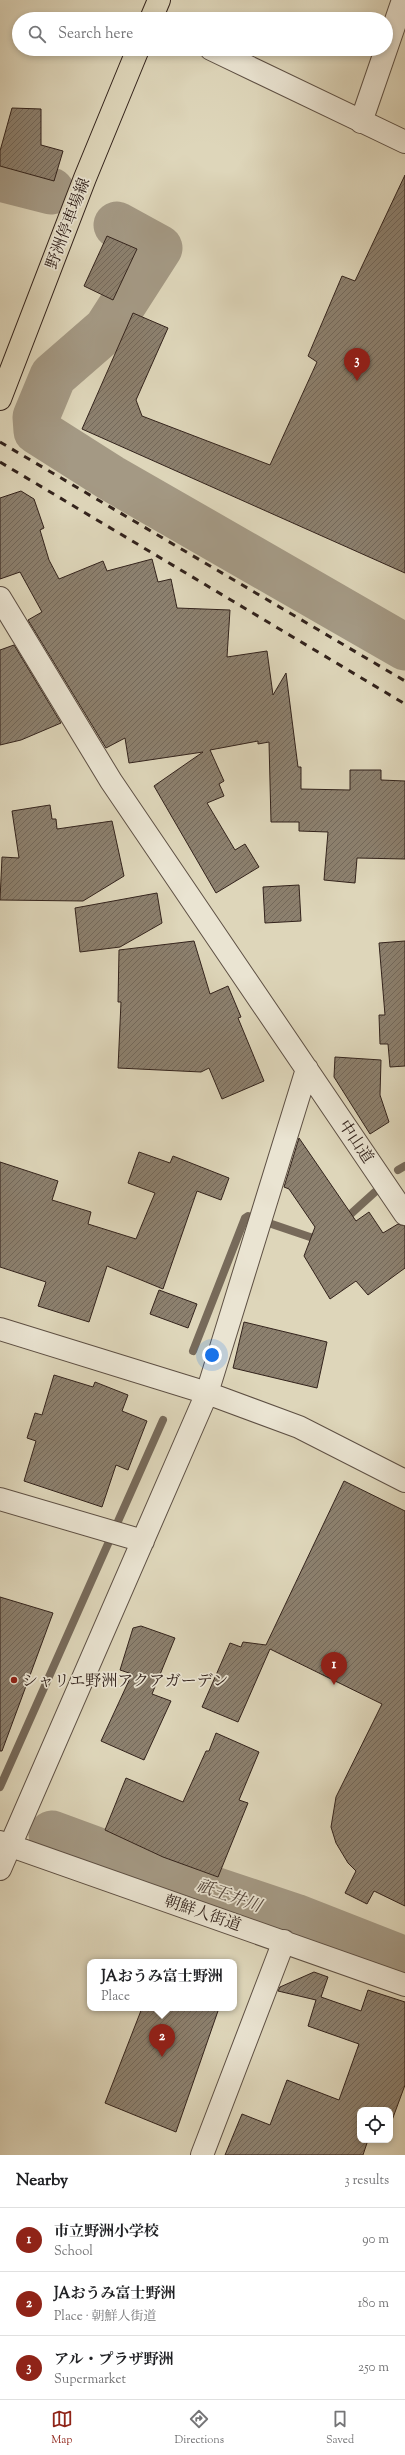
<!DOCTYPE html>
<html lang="en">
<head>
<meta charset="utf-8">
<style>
  :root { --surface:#fff; --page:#f2f2f2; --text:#202124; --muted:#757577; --line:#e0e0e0; --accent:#8f2418 }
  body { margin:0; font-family:"Sorts Mill Goudy","Noto Serif JP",serif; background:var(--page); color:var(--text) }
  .controls { position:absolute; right:12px; bottom:12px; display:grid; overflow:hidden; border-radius:8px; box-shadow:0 2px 6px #0003 }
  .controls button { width:36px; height:36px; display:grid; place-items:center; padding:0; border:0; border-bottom:1px solid var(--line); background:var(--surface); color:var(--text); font:20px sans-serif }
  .you { position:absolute; left:212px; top:1355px; width:14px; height:14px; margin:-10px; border:3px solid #fff; border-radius:50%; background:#1a73e8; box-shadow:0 0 0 6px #1a73e833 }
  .badge { display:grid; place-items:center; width:26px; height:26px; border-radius:50%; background:var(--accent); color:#fff; font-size:13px; font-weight:700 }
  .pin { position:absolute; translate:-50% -33px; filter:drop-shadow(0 1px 2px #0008) }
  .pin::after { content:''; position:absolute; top:21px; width:14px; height:12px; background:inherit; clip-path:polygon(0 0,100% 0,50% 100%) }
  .popup { position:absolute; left:87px; top:1959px; width:150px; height:52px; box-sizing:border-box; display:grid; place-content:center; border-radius:8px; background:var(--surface); filter:drop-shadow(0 1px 3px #0005); font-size:13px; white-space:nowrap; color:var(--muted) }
  .popup b { font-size:15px; color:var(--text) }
  .popup::after { content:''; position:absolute; left:50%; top:100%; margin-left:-8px; border:8px solid transparent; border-top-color:var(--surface) }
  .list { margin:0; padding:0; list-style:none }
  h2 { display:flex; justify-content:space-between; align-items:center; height:52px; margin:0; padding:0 16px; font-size:17px }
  h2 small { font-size:13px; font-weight:400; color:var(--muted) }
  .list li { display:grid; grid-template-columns:26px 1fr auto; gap:12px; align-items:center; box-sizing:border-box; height:64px; padding:0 16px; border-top:1px solid var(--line) }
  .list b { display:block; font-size:15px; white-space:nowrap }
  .list p { margin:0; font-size:13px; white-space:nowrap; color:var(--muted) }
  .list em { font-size:13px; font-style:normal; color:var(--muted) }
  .icon { flex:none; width:22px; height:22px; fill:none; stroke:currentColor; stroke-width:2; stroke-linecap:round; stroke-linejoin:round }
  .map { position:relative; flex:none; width:405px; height:2155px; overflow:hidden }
  .search { position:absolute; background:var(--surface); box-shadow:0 2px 6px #0003; left:12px; right:12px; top:12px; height:44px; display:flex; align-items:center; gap:10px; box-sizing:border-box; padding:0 14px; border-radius:22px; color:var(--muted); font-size:15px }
  .sheet { height:244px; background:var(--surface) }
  nav { display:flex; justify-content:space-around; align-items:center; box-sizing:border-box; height:56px; border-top:1px solid var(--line); background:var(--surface); font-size:11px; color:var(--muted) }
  nav a { display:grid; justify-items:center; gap:2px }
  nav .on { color:var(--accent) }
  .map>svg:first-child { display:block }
</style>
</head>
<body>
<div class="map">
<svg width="405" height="2155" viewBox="0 0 405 2155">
  <defs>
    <pattern id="building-hatch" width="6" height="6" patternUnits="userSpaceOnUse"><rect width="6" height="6" fill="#8c806e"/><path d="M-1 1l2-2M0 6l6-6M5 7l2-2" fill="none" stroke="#73685a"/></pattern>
  </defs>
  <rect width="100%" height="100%" fill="#ded6ba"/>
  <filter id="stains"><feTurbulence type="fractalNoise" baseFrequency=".005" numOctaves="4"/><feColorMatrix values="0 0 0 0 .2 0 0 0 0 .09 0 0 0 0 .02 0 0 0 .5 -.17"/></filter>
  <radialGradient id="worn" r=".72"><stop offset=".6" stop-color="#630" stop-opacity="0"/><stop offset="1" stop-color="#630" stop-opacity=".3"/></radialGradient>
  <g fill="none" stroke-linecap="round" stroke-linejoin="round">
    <path stroke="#776a5a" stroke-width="8" d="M25,435L37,431
      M398,1170L405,1166
      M343,1221L375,1192
      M193,1351L245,1218L248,1216L310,1237L322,1238
      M0,1787L163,1420"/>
    <path stroke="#a49984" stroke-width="47" d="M0,178L51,191
      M117,225L159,248L107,329L53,376L36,417L37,431L111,478L405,647
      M52,1834L112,1856L295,1917L405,1960"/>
  </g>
  <path fill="url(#building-hatch)" stroke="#33231c" d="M12,108L41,109V145L63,151L54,181L0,166V151Z
    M405,175V573L82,429L133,313L168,328L136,400L142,416L270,465L317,362L308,356L342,276L355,281Z
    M107,236L137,249L113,300L84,286Z
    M21,491L34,499L44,528L40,530L49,560L59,579L103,561L107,571L152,559L158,582L171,579L177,608L230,610L227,657L267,651L273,695L286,673L298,767H301V789L350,790V770H381V780L405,781V859L357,858L355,883L324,880L328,832L299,831V822H271L269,742L258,744V741L210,750L224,781L219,784L224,796L207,803L235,850L245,844L259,867L216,893L154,786L203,752L129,763L125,738L106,748L28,620L42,612L20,572L0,579V498Z
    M14,645L61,723L21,740L0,745V650Z
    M50,805L52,819H56L57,829L112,821L124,876L83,901L0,900L2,857L19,858L12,811Z
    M299,885L301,921L265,923L263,887Z
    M157,893L162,923L120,947L80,952L75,908Z
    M194,941L210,994L228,986L241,1017L238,1018L264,1081L222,1099L209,1068L201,1072L118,1068L121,1002H118L119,950Z
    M405,941V1066L390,1067L388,1044H380L379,1015H385L379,943Z
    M335,1057L381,1060L380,1095L389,1122L370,1134L334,1077Z
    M299,1138L356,1221L369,1212L383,1233L398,1224L405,1226V1268L368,1295L356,1281L330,1299L304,1256L315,1227L289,1189L284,1187Z
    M139,1152L170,1163L173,1156L229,1178L221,1200L197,1191L163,1289L107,1266L89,1322L38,1306L46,1282L0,1267V1162L58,1181L52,1200L91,1212L88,1224L136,1239L155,1193L128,1183Z
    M159,1290L197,1304L188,1328L150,1314Z
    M244,1322L327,1342L317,1388L233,1368Z
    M54,1375L93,1387L95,1382L128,1395L122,1411L147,1421L128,1470L116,1465L102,1507L24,1481L36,1441L27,1438L35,1413L42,1415Z
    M344,1481L405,1511V1906L374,1891L367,1904L345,1893L356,1871L348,1863L336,1843L331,1827L336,1797L382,1704L270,1649L238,1722L202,1707L230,1643L241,1647L243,1642L266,1645Z
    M0,1597L53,1613L2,1751H0Z
    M141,1626L175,1638L152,1694L171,1701L144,1760L101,1741L132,1674L120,1670L133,1628Z
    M216,1733L259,1752L239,1800L248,1803L218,1877L163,1857L105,1830L126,1778L183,1802L206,1751H209Z
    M314,1972L328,1977L321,1997L361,2011L368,1990L405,2002V2085L391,2123L390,2110H360V2140H368L363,2155H225L242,2114L270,2125L287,2080L339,2100L359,2044L308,2026L316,2000L278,1991L280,1987Z
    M142,2008H219L176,2132L105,2103Z"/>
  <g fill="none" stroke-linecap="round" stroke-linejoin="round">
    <g stroke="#5e5044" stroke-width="24">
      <path id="minor" d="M211,49L405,142
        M361,122L403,0
        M0,598L111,781L405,1214
        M0,1329L207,1393L299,1427L405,1481
        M0,1499L143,1541
        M0,1842L405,1985
        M0,1869L207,1393L307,1069
        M202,2155L284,1941"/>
    </g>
    <g stroke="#33231c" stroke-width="24">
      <path id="major" d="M151,19L159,0
        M0,399L85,178L138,49"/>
    </g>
    <use href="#minor" stroke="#eae4d2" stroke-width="22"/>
    <use href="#major" stroke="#ded6ba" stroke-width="22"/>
    <path stroke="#33231c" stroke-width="3" stroke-dasharray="7 7" stroke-linecap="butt" d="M0,442L405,681
      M0,462L405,704"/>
  </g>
  <circle fill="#8f2418" stroke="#eae4d2" stroke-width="1.5" cx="14" cy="1680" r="4"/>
  <g text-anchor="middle" stroke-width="3.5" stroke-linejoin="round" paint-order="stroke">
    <g font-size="16" fill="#33231c" stroke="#eae4d2">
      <text transform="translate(67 223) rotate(-69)" y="6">野洲停車場線</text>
      <text transform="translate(357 1141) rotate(56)" y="6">中山道</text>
      <text transform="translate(203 1912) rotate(19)" y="6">朝鮮人街道</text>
    </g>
    <g font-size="16" fill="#33231c" stroke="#eae4d2" text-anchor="start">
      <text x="22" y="1686">シャリエ野洲アクアガーデン</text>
    </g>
    <g font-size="17" font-style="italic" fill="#55463b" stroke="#eae4d2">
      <text transform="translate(229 1895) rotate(19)" y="6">祇王井川</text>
    </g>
  </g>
  <rect width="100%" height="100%" filter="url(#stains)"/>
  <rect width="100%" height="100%" fill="url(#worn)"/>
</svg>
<div class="controls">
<button><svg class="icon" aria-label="locate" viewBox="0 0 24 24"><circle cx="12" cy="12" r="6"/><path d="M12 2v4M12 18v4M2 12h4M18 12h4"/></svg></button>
</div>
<div class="you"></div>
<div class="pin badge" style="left:334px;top:1685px">1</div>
<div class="pin badge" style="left:162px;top:2057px">2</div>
<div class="popup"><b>JAおうみ富士野洲</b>Place</div>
<div class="pin badge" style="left:357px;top:381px">3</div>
<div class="search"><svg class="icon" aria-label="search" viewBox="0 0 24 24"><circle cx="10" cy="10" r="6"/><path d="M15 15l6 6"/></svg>Search here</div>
</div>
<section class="sheet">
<h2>Nearby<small>3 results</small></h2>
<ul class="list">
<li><span class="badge">1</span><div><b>市立野洲小学校</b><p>School</p></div><em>90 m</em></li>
<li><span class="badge">2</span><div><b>JAおうみ富士野洲</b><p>Place · 朝鮮人街道</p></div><em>180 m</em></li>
<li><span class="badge">3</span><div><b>アル・プラザ野洲</b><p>Supermarket</p></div><em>250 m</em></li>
</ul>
</section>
<nav>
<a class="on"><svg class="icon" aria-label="map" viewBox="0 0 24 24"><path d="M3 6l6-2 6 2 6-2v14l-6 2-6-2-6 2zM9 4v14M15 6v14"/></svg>Map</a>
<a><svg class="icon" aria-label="directions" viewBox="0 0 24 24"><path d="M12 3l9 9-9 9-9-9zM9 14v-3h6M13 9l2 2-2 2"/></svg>Directions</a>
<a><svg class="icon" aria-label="saved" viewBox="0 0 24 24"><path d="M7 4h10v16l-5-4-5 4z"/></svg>Saved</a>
</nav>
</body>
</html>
